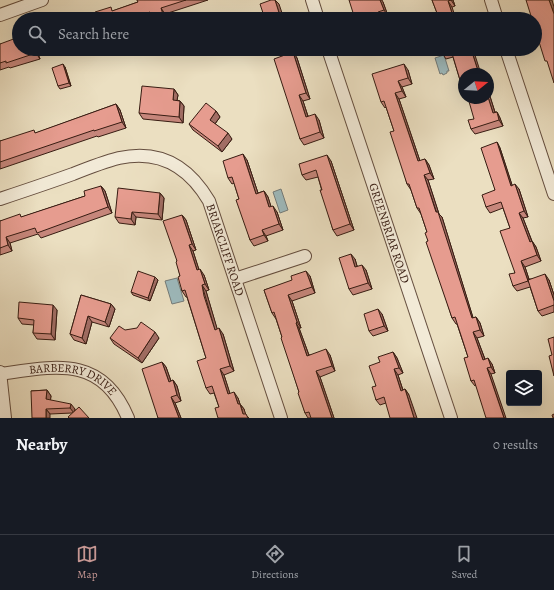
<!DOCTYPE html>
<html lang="en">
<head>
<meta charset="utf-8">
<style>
  :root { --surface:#171b24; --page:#242831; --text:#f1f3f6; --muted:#9ea1a6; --line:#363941; --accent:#c59692 }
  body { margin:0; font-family:Alegreya,serif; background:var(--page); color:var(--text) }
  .controls { position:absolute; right:12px; bottom:12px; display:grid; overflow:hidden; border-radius:4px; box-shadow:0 4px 16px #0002 }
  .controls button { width:36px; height:36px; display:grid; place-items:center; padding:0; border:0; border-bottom:1px solid var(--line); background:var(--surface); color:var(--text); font:20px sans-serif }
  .compass { position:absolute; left:458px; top:68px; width:36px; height:36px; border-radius:50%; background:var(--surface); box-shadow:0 4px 16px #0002; rotate:72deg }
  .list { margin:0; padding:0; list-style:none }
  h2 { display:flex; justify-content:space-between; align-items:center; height:52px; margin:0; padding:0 16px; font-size:17px }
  h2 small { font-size:13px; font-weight:400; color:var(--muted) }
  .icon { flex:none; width:22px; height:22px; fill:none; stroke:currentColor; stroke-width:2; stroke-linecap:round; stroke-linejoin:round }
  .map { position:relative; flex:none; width:554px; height:418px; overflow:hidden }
  .search { position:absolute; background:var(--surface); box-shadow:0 4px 16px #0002; left:12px; right:12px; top:12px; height:44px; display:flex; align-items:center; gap:10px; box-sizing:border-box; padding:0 14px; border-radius:22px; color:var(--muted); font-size:15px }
  .sheet { height:116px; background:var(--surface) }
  nav { display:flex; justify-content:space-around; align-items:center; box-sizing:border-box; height:56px; border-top:1px solid var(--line); background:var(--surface); font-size:11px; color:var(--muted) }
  nav a { display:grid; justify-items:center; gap:2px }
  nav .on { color:var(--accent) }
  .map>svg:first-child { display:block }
</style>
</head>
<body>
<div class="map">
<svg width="554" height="418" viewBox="0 0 554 418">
  <rect width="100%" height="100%" fill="#ebdfc1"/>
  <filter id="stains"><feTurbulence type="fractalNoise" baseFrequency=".005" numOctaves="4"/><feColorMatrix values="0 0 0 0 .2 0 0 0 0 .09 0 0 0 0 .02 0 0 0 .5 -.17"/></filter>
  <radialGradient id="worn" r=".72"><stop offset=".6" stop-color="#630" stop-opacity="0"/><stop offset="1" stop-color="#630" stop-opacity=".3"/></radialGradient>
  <path fill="#9dbabd" stroke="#747b79" d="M444,55L449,71H447V73L443,75L442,73L440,74L435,58Z
    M281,189L288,210L280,213L273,192Z
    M177,278L184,301L172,304L165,281Z"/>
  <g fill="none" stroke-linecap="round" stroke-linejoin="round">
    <g stroke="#644d3e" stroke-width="14">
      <g id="minor">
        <path d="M312,0L318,19"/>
        <path d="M491,0L497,19"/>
        <path d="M0,15L42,0"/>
        <path id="s1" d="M328,49L451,418"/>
        <path d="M506,49L554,194"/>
        <path id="s2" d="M0,199C24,191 48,183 73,174C88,168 103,162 119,158C160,149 189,167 209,201L281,418"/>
        <path d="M235,279L305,256"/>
        <path d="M0,372L5,418"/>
        <path id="s3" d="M0,374C56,366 102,355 128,418"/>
      </g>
    </g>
    <use href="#minor" stroke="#f2ead7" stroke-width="12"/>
  </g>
  <path fill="#c6867b" stroke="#371c12" d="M137,0H208L165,14L167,19H152V18L149,19H90L138,2Z
    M432,0H453L455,6L437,13Z
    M383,2L388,16L382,18V19H355Z
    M0,44L19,49H54L38,54L40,59L10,68L9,67L0,70Z
    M365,49H378L367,52Z
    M441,49H473L464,84L460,80L453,57L446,59L442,53Z
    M293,52L297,58L310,99L303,101L308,116L319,120L324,138L304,145L300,139Z
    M65,67L71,86L60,89L58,86Z
    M408,70L412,84L402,87L406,97L399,99L420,161L425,159L429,165L434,179L428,180L439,214L442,217L473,318L476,317L480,323L484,336L477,338L485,359L492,364L495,373L491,374L475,386L471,381L468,357L457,324H456L452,318L428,241L427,232L421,214L417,208L411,190L407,184L394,131L386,107L385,108L381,102Z
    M174,89L178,95L177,100L180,101L184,106L183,123L143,119L139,113Z
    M488,90L495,112H497L500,118L503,126L475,134L471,129L474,119L488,98Z
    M116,104L120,110L126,128L98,137L97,136L0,169V141L36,133Z
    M216,111L220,117L215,124L232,139L222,152L193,130L189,124Z
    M497,142L500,148L512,185L519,189L528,217L523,218L532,241L536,247L541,261L525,267L529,279L549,280L554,295V312L542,316L538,311L530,287L517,291L513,286L515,273L510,228L503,208L490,213L486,207L495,190Z
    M247,160L258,193L264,191L268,197L271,207L277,212L283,230L266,236L268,241L254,246L250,240L239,199L234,183L232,184L228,178Z
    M331,161L354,230L337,236L333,230L318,177L306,180L302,175Z
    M101,186L105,191L112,213L41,238L38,234L10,243L12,251L0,255V221L22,217L85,196Z
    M160,193L164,198L162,220L136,217L135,225L119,223L115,217Z
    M182,215L186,220L196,250L193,251L199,270L204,275L209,290L206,291L217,329L223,334L234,371L224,375L230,394L238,398L240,404L244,409L245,414L249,418L219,407L214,393L210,394L206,388V358L187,297H186L182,291L180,276L177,261Z
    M355,259L357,266L366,270L372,289L353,295L349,289Z
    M310,276L315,293L292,301L301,328H299L309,355H330L335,371L320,377L334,418H308L305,413L299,392L282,337L276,319L272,313L264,290Z
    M155,277L158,280L150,301L133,295L131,292Z
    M81,295L111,304L115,309L109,327L92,322L86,344L74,340L70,334Z
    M57,310L55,340L37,339L33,333L34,325L22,324L18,318Z
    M382,314L388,331L373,336L369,331Z
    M110,338H159L142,363L114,344Z
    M393,352L397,358L403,373L398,375L403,390L405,389L409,395L380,405L376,400V386L380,362Z
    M162,362L166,367L171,381L173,380L177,386L181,401L175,403L181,418H158Z
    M47,390L51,396L50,400L75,409V411L72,413L50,414L31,391Z"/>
  <path fill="#a16d64" stroke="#371c12" d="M275,0L279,4L284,19H281Z
    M380,0H382L383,2L388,16L384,10Z
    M451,0H453L455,6Z
    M549,0H552L554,7V14Z
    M448,1L452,7L456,19H454Z
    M161,8L165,14L167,19H165L164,18Z
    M378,12L382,18V19H380Z
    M35,49L38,54L40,59L36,53Z
    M471,49H473L481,74H479Z
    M293,52L297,58L310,99L306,93Z
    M63,64L65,67L71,86L69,83Z
    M404,64L408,70L412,84L408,78Z
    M398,81L402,87L406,97L402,91Z
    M174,89L178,95L176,106L173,100Z
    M488,90L497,119L493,113L488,97Z
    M395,93L399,99L422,167L418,161Z
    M299,95L303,101L310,123L306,117Z
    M180,101L184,106L183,123L179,117Z
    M116,104L120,110L126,128L122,122Z
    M216,111L220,117L214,125L210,120Z
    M497,112L500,118L503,126L499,120Z
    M315,114L319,120L324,138L320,132Z
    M228,133L232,139L222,152L218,146Z
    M497,142L500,148L514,191L511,186Z
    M243,154L247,160L260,199L256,194Z
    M327,155L331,161L354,230L350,224Z
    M425,159L429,165L434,179L430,173Z
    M424,175L428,180L439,214L442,217L475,324L472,318Z
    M515,184L519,189L528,217L524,211Z
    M101,186L105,191L112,213L108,207Z
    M264,191L268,197L273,213L269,207Z
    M160,193L164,198L162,220L158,214Z
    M273,206L277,212L283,230L279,224Z
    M132,212L136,217L135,225L131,219Z
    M519,213L523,218L534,247L530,242Z
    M182,215L186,220L196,250L192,244Z
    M262,230L266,236L268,241L264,235Z
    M6,237L10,243L12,251L8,245Z
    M532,241L536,247L541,261L537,255Z
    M189,245L193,251L201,276L197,270Z
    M351,254L355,259L359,273L355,267Z
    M521,261L525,267L531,286L528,281Z
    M362,265L366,270L372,289L368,283Z
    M200,269L204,275L209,290L205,284Z
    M306,271L310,276L315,293L312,287Z
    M545,274L549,280L554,295V301Z
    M155,277L158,280L150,301L148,298Z
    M202,285L206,291L219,335L215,330Z
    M288,295L292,301L301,328L297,322Z
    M111,304L115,309L109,327L105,322Z
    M53,305L57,310L55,340L51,334Z
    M378,309L382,314L388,331L384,326Z
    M88,316L92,322L86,344L82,338Z
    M476,317L480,323L484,336L480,330Z
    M296,323L299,328L311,361L307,356Z
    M219,328L223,334L234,371L230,366Z
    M155,332L159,338L142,363L138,358Z
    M473,332L477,338L487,365L483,360Z
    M326,349L330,355L335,371L332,366Z
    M393,352L397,358L403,373L399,368Z
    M488,358L492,364L495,373L491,367Z
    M162,362L166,367L173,387L169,382Z
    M487,368L491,374L506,418H504Z
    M220,369L224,375L232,400L228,394Z
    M394,369L398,375L405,397L401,391Z
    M316,371L320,377L334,418H332Z
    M173,380L177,386L181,401L177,395Z
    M405,389L409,395L417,418H414Z
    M47,390L51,396L50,405L46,399Z
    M234,392L238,398L242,410L238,404Z
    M171,397L175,403L181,418H179Z
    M71,404L75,409L74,413L70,408Z
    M240,404L244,409L247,418L243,414Z
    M46,409L50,414V418H46Z"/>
  <path fill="#e69c8f" stroke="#371c12" d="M137,0H186L161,8L164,18L160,19H152L150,12L132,18L131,16L122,19H90L97,17L95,12L111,7L112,11L138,2Z
    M271,0H275L281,19H265L260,4Z
    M349,0H380L384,10L378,12L380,19H355Z
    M432,0H451L448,1L454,19H436L434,14L437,13Z
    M526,0H549L554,14V83L547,61H545L535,29V19H532Z
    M19,37V49H34L36,53L6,63V61L0,63V44Z
    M441,49H471L479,74H464V86L462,79L460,80L451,50L442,53Z
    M293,52L306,93L299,95L306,117L315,114L320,132L300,139L274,59Z
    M63,64L69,83L58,86L52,68Z
    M404,64L408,78L398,81L402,91L395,93L418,161L425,159L430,173L424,175L436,212H438L472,318L476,317L480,330L473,332L483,360L488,358L491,367L487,368L504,418H486L474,380L471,381L464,358L468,357L455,317L452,318L426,242L428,241L425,233L427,232L419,208H417L409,184H407L390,132L394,131L384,101L381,102L372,74Z
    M142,86L174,89L173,100L180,101L179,117L139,113Z
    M488,97L493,113L497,112L499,120L471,129L468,120L474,119L468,98H488Z
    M206,103L216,111L210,120L228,133L218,146L189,124Z
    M116,104L122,122L94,131V130L0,162V141L34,130L35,133Z
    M497,142L511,186L515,184L524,211L519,213L530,242L532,241L537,255L521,261L528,281L513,286L509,274L515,273L500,231L510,228L501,202L486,207L482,195L495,190L481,148Z
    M243,154L256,194L264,191L269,207L273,206L279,224L262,230L264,235L250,240L236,200L239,199L232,177L228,178L223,161Z
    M327,155L350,224L333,230L320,190H322L316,170L302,175L299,164Z
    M101,186L108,207L37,233L35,228L6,237L8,245L0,248V221L20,214L21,217L85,196L84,191Z
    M118,188L160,193L158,214L132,212L131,219L115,217Z
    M182,215L192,244L189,245L197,270L200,269L205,284L202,285L204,296L215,330L219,328L230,366L220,369L228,394L234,392L238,404H240L243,414H246L248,418H218L215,408L219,407L212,386L206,388L197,361L206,358L185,290L182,291L178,277L180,276L176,262L177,261L163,221Z
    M351,254L355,267L362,265L368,283L349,289L339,258Z
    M138,271L155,277L148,298L131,292Z
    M306,271L312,287L288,295L297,322L296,323L307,356L326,349L332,366L316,371L332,418H311L309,412L305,413L298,393L299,392L281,338L282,337L274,312L272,313L264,290L292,280L291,276Z
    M545,274L554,301V305L538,311L528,280Z
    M81,295L111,304L105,322L88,316L82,338L70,334Z
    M19,302L53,305L51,334L33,333L34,320L18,318Z
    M378,309L384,326L369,331L364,314Z
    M141,322L155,332L138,358L110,338L119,326L125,330L137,328Z
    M554,337V376L549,356L552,355L548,339Z
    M393,352L399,368L394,369L401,391L405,389L414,418H390L384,397L376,400L372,387L376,386L369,366L380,362L378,357Z
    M162,362L169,382L173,380L177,395L171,397L179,418H158L142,369Z
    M47,390L46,399L71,404L70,408L46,409V418H32L31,391Z
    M79,407L89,418H69L68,417Z
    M554,414V418H553L552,415Z"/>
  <g text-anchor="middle" stroke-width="3" stroke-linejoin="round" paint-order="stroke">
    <g font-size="12" fill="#371c12" stroke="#f2ead7">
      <text dy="4" stroke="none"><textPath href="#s1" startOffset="194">GREENBRIAR ROAD</textPath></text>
      <text dy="4" stroke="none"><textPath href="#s2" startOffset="285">BRIARCLIFF ROAD</textPath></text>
      <text dy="4" stroke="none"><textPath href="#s3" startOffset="76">BARBERRY DRIVE</textPath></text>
    </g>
  </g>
  <rect width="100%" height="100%" filter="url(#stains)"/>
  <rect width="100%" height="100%" fill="url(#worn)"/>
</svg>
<div class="controls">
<button><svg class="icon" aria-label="layers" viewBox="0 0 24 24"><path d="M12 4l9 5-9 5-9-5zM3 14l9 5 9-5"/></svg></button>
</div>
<svg class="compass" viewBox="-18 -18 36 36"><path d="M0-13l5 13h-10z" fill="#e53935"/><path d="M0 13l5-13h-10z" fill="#9ea1a6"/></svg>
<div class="search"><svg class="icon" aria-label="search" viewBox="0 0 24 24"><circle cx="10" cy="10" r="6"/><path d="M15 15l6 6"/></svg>Search here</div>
</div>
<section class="sheet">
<h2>Nearby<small>0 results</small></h2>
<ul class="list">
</ul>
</section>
<nav>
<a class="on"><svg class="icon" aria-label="map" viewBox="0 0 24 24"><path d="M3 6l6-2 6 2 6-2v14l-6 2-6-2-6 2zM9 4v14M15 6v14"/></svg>Map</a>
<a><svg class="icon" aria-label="directions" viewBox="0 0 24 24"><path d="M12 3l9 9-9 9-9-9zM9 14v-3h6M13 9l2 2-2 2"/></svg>Directions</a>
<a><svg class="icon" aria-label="saved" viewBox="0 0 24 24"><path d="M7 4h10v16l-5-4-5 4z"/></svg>Saved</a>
</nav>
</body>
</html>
